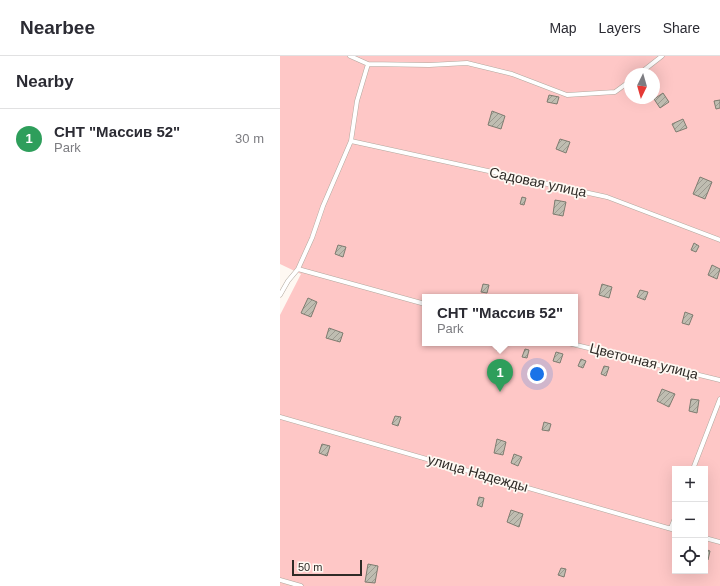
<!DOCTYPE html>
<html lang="en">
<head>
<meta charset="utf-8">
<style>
  :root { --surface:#fff; --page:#f7f7f7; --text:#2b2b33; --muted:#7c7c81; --line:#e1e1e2; --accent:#16646c }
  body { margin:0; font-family:Helvetica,sans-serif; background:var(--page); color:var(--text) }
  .controls { position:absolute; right:12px; bottom:12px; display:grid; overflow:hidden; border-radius:0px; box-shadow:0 4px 16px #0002 }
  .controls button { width:36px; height:36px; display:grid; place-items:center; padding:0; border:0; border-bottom:1px solid var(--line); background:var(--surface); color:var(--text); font:20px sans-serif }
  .compass { position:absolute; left:344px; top:12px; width:36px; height:36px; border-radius:50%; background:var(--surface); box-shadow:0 4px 16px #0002; rotate:185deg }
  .scale { position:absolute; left:12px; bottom:10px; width:70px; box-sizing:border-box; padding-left:4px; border:2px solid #2f2b27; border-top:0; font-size:11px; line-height:14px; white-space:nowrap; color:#2f2b27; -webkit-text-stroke:3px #fef8f2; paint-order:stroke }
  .you { position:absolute; left:257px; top:318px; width:14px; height:14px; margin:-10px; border:3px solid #fff; border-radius:50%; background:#1a73e8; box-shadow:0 0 0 6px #1a73e833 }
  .badge { display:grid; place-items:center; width:26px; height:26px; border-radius:50%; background:var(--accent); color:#fff; font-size:13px; font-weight:700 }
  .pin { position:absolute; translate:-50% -33px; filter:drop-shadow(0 1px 2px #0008) }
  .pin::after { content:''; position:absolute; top:21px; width:14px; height:12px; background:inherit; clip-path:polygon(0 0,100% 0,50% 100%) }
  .popup { position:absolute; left:142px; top:238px; width:156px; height:52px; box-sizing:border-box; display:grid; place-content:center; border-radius:0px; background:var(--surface); filter:drop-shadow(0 1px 3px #0005); font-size:13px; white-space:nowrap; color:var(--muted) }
  .popup b { font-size:15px; color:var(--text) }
  .popup::after { content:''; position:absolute; left:50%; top:100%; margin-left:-8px; border:8px solid transparent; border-top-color:var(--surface) }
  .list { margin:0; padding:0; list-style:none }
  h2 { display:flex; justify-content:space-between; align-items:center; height:52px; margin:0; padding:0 16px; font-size:17px }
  h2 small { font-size:13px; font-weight:400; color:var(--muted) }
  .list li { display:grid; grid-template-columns:26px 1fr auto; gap:12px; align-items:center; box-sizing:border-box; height:60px; padding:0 16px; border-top:1px solid var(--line) }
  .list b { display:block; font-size:15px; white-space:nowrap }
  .list p { margin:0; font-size:13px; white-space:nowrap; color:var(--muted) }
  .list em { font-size:13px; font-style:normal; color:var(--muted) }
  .icon { flex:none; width:22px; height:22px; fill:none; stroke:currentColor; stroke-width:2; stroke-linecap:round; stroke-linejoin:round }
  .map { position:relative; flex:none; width:440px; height:530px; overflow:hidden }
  header { display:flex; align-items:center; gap:24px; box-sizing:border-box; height:56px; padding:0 20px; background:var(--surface); border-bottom:1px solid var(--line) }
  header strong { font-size:19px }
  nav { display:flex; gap:22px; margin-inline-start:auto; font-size:14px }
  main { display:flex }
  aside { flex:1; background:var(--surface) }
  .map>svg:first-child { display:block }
</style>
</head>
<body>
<header>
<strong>Nearbee</strong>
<nav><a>Map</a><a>Layers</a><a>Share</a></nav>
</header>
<main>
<aside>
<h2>Nearby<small></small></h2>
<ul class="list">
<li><span class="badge" style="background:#2e9e5b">1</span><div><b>СНТ &quot;Массив 52&quot;</b><p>Park</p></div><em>30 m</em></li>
</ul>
</aside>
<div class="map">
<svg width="440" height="530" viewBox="0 0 440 530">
  <defs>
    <pattern id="building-hatch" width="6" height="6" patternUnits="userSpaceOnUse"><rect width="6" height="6" fill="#bfbdb1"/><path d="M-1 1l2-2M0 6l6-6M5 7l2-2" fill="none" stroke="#9c9a90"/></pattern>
  </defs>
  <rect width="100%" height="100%" fill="#fef8f2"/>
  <path fill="#fec7c6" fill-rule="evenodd" d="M0,0H440V530H0V259L21,218L0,208ZM350,18H374V42H350ZM145,241H295V287H145ZM395,413H425V515H395Z"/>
  <path fill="url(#building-hatch)" stroke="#7e7c70" d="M383,37L389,46L380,52L374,43Z
    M269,39L279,41L277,48L267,46Z
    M440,44V52L436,53L434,45Z
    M212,55L225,60L221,73L208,69Z
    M403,63L407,72L396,76L392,68Z
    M280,83L290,86L286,97L276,93Z
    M420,121L432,126L425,143L413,138Z
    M242,141L246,142L244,149L240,148Z
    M275,144L286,146L283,160L273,158Z
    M414,187L419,190L416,196L411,194Z
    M58,189L66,191L63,201L55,198Z
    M432,209L440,213L437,223L428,219Z
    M203,228L209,229L207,237L201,236Z
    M322,228L332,231L329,242L319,239Z
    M360,234L368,236L365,244L357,241Z
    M28,242L37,246L31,261L21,257Z
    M405,256L413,259L409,269L402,267Z
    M49,272L63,277L60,286L46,282Z
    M218,289L221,290L220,295L216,294Z
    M245,293L249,294L247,302L242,301Z
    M276,296L283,298L280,307L273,305Z
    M301,303L306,305L303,312L298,310Z
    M324,310L329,311L326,320L321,318Z
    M382,333L395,338L389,351L377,345Z
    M411,343L419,344L417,357L409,355Z
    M115,360L121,361L118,370L112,368Z
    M264,366L271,368L269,375L262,374Z
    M217,383L226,386L223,399L214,397Z
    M42,388L50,390L47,400L39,397Z
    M234,398L242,401L238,410L231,407Z
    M199,441L204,442L202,451L197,449Z
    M231,454L243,458L239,471L227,466Z
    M425,493L430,495L428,504L425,503Z
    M88,508L98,510L95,527L85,526Z
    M281,512L286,513L284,521L278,519Z"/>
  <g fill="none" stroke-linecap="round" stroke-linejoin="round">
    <g stroke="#b1a89e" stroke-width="5">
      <path id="service" d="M70,0L88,8L149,9L187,7L232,18L287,39L335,36L350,25
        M359,18L382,0
        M71,85L327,141L440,184
        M18,213L145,248
        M0,239L8,225L18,213L32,182L43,150L71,85L77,45L88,8
        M288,287L440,324
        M0,361L395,474
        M413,413L440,343
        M391,472L395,462
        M425,482L440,486
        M0,524L21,530"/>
    </g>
    <use href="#service" stroke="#fff" stroke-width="4"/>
  </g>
  <g text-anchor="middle" stroke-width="3.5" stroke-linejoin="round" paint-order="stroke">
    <g font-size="14" fill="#2f2b27" stroke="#fef8f2">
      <text transform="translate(258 126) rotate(12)" y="5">Садовая улица</text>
      <text transform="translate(364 305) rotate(14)" y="5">Цветочная улица</text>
      <text transform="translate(198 417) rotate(16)" y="5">улица Надежды</text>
    </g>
  </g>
</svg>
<div class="controls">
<button>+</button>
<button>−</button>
<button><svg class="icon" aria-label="locate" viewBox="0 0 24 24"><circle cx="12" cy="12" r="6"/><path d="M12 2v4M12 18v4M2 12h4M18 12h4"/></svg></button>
</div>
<svg class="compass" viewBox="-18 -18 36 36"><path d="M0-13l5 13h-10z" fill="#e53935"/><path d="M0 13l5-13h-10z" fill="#7c7c81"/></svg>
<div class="scale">50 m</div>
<div class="you"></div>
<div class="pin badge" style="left:220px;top:336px;background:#2e9e5b">1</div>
<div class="popup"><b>СНТ &quot;Массив 52&quot;</b>Park</div>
</div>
</main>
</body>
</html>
